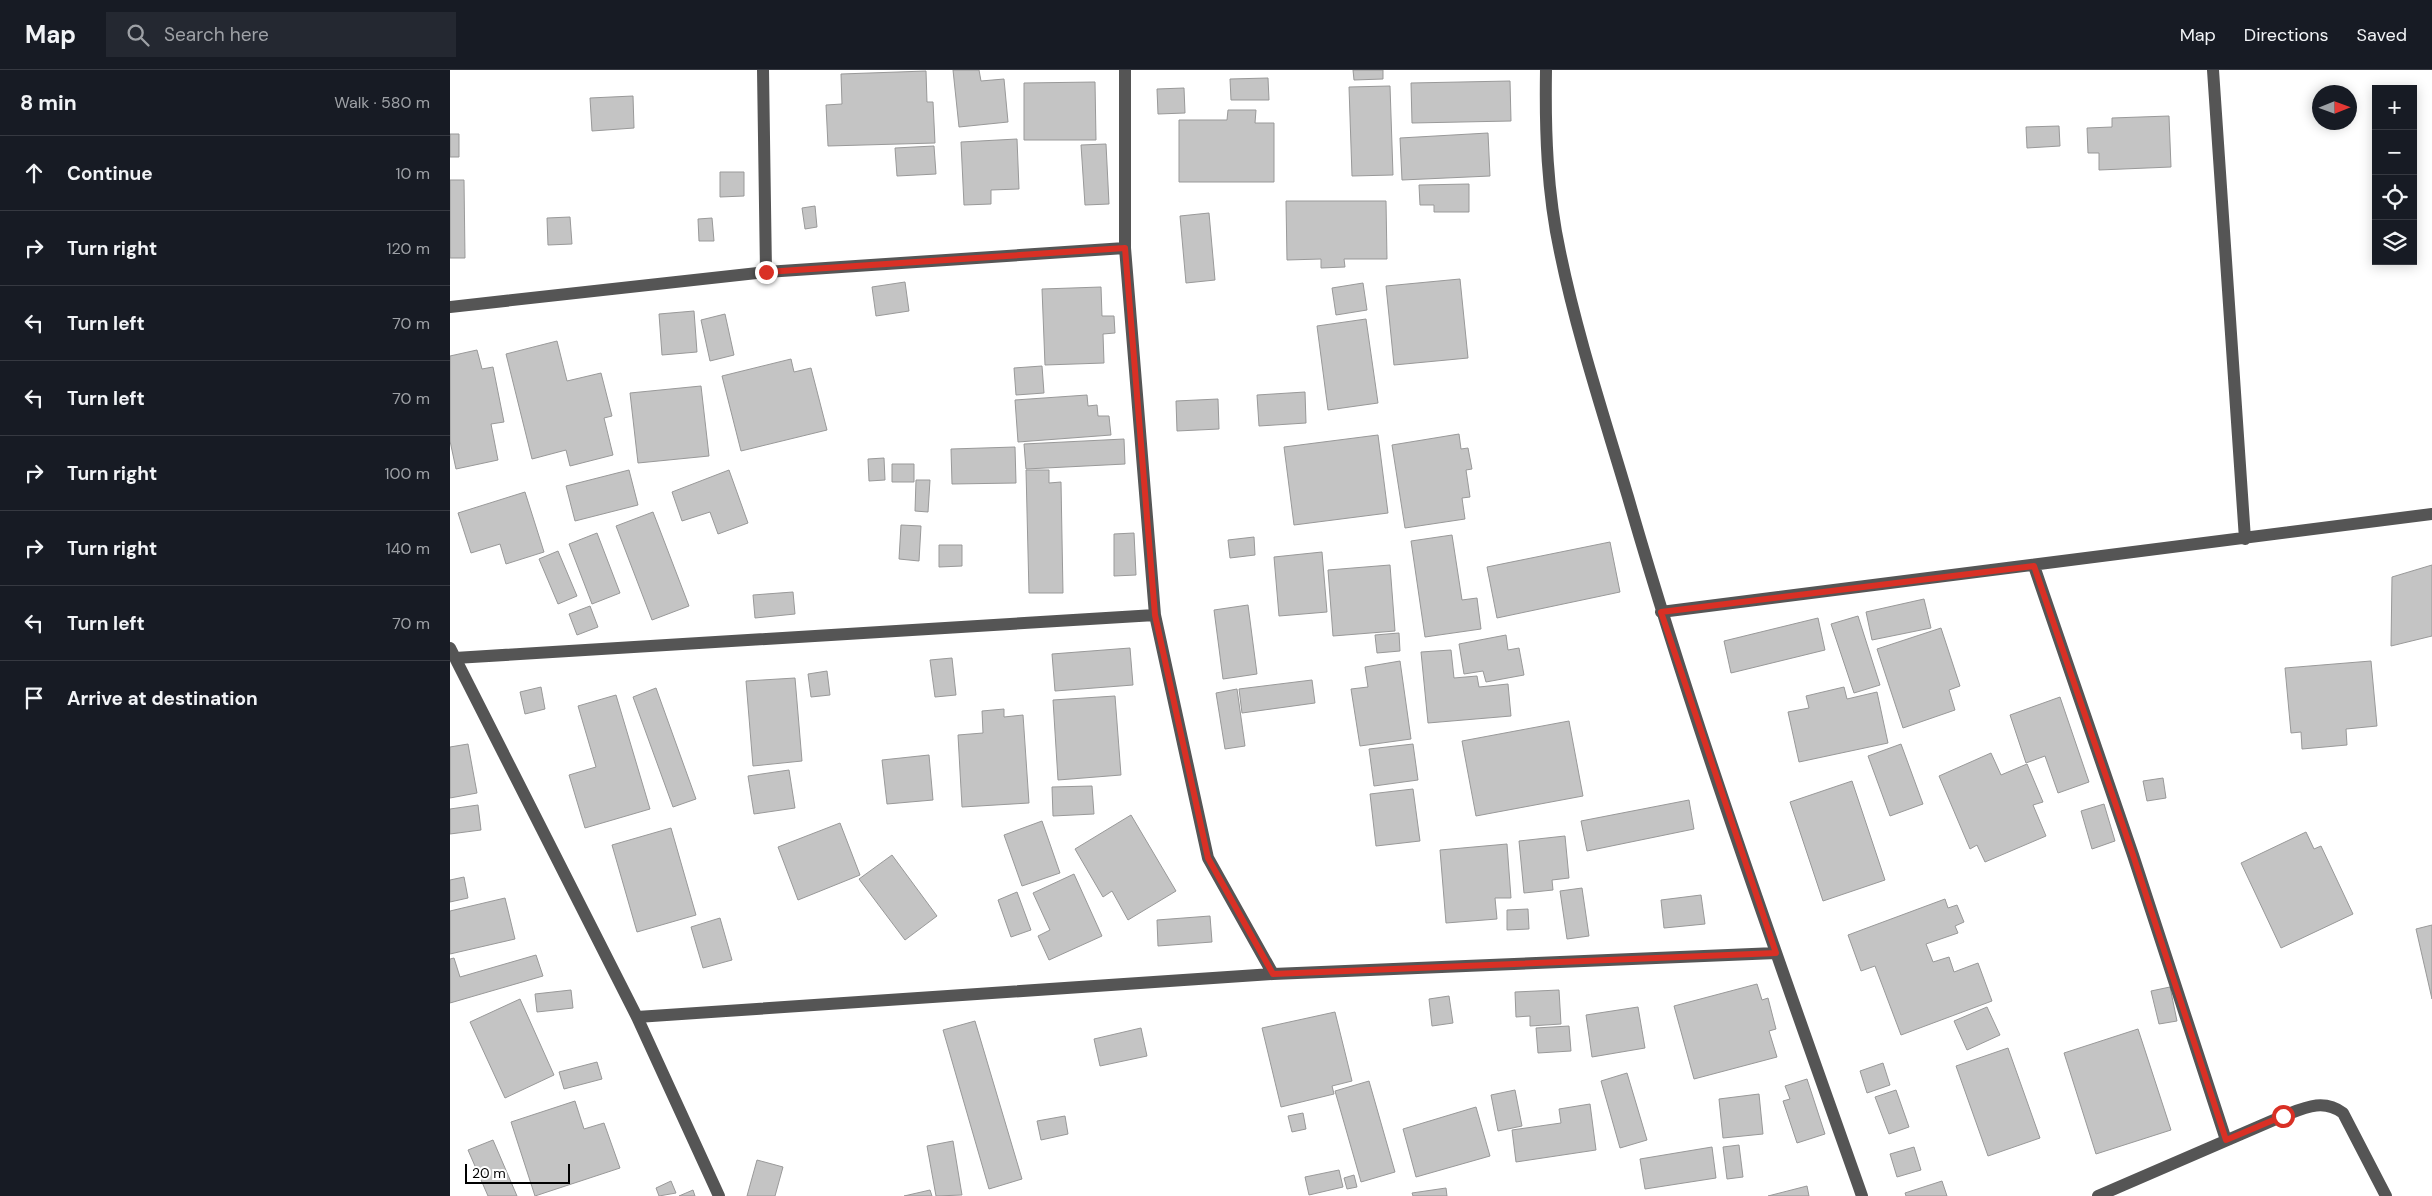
<!DOCTYPE html>
<html lang="en">
<head>
<meta charset="utf-8">
<style>
  :root { --surface:#171b24; --page:#242831; --text:#f1f3f6; --muted:#9ea1a6; --line:#363941 }
  body { margin:0; font-family:"DM Sans",sans-serif; background:var(--page); color:var(--text) }
  .controls { position:absolute; right:15px; top:15px; display:grid; overflow:hidden; border-radius:0px; box-shadow:0 2px 12px #0003 }
  .controls button { width:45px; height:45px; display:grid; place-items:center; padding:0; border:0; border-bottom:1px solid var(--line); background:var(--surface); color:var(--text); font:25px sans-serif }
  .compass { position:absolute; left:1862px; top:15px; width:45px; height:45px; border-radius:50%; background:var(--surface); box-shadow:0 2px 12px #0003; rotate:89deg }
  .scale { position:absolute; left:15px; bottom:12px; width:105px; box-sizing:border-box; padding-left:5px; border:2px solid #000; border-top:0; font-size:14px; line-height:18px; white-space:nowrap; color:#000; -webkit-text-stroke:4px #fff; paint-order:stroke }
  .stop { position:absolute; width:15px; height:15px; margin:-11px; border:4px solid #d93025; border-radius:50%; background:#fff }
  .stop.end { background:#d93025; border-color:#fff; box-shadow:0 1px 5px #0008 }
  .list { margin:0; padding:0; list-style:none }
  h2 { display:flex; justify-content:space-between; align-items:center; height:65px; margin:0; padding:0 20px; font-size:21px }
  h2 small { font-size:16px; font-weight:400; color:var(--muted) }
  .list li { display:grid; grid-template-columns:32px 1fr auto; gap:15px; align-items:center; box-sizing:border-box; height:75px; padding:0 20px; border-top:1px solid var(--line) }
  .list b { display:block; font-size:19px; white-space:nowrap }
  .list em { font-size:16px; font-style:normal; color:var(--muted) }
  .icon { flex:none; width:28px; height:28px; fill:none; stroke:currentColor; stroke-width:2; stroke-linecap:round; stroke-linejoin:round }
  .map { position:relative; flex:none; width:1982px; height:1126px; overflow:hidden }
  header { display:flex; align-items:center; gap:30px; box-sizing:border-box; height:70px; padding:0 25px; background:var(--surface); border-bottom:1px solid var(--line) }
  header strong { font-size:24px }
  nav { display:flex; gap:28px; margin-inline-start:auto; font-size:18px }
  .search { width:350px; height:45px; background:var(--page); display:flex; align-items:center; gap:12px; box-sizing:border-box; padding:0 18px; border-radius:0px; color:var(--muted); font-size:19px }
  main { display:flex }
  aside { flex:1; background:var(--surface) }
  .map>svg:first-child { display:block }
</style>
</head>
<body>
<header>
<strong>Map</strong>
<div class="search"><svg class="icon" aria-label="search" viewBox="0 0 24 24"><circle cx="10" cy="10" r="6"/><path d="M15 15l6 6"/></svg>Search here</div>
<nav><a>Map</a><a>Directions</a><a>Saved</a></nav>
</header>
<main>
<aside>
<h2>8 min<small>Walk · 580 m</small></h2>
<ul class="list">
<li><svg class="icon" aria-label="ahead" viewBox="0 0 24 24"><path d="M12 20V5M6 11l6-6 6 6"/></svg><div><b>Continue</b></div><em>10 m</em></li>
<li><svg class="icon" aria-label="right" viewBox="0 0 24 24"><path d="M7 20v-9h11M14 6l5 5-5 5"/></svg><div><b>Turn right</b></div><em>120 m</em></li>
<li><svg class="icon" aria-label="left" viewBox="0 0 24 24"><path d="M17 20v-9H6M10 6l-5 5 5 5"/></svg><div><b>Turn left</b></div><em>70 m</em></li>
<li><svg class="icon" aria-label="left" viewBox="0 0 24 24"><path d="M17 20v-9H6M10 6l-5 5 5 5"/></svg><div><b>Turn left</b></div><em>70 m</em></li>
<li><svg class="icon" aria-label="right" viewBox="0 0 24 24"><path d="M7 20v-9h11M14 6l5 5-5 5"/></svg><div><b>Turn right</b></div><em>100 m</em></li>
<li><svg class="icon" aria-label="right" viewBox="0 0 24 24"><path d="M7 20v-9h11M14 6l5 5-5 5"/></svg><div><b>Turn right</b></div><em>140 m</em></li>
<li><svg class="icon" aria-label="left" viewBox="0 0 24 24"><path d="M17 20v-9H6M10 6l-5 5 5 5"/></svg><div><b>Turn left</b></div><em>70 m</em></li>
<li><svg class="icon" aria-label="arrive" viewBox="0 0 24 24"><path d="M6 21V4h12l-3 4 3 4H6"/></svg><div><b>Arrive at destination</b></div></li>
</ul>
</aside>
<div class="map">
<svg width="1982" height="1126" viewBox="0 0 1982 1126">
  <rect width="100%" height="100%" fill="#fff"/>
  <path fill="#c4c4c4" stroke="#999" d="M503,0H529L531,11L554,9L558,52L509,57Z
    M903,0H933V9L904,10Z
    M476,1L477,32H483L485,73L378,76L376,35L392,34L391,4Z
    M818,8L819,30H781L780,9Z
    M1060,11L1061,51L962,53L961,13Z
    M645,12L646,70H574V13Z
    M940,16L943,105L902,106L899,17Z
    M734,18L735,43L708,44L707,19Z
    M183,26L184,58L142,61L140,28Z
    M778,40H806L805,53H824V112H729V50H777Z
    M1719,46L1721,97L1649,100V83H1638L1637,58L1662,57V48Z
    M1609,56L1610,76L1577,78L1576,57Z
    M1038,63L1040,106L952,110L950,68Z
    M0,64H9V87H0Z
    M567,69L569,119L541,120V134L514,135L511,72Z
    M656,74L659,134L635,135L631,75Z
    M484,76L486,104L447,106L445,78Z
    M270,102H294V126L270,127Z
    M0,110H14L15,188H0Z
    M1019,114V142H984V135H970L969,115Z
    M836,131H936L937,189H894L895,197L871,198V189L837,190Z
    M365,136L367,157L355,159L352,138Z
    M759,143L765,210L736,213L730,146Z
    M120,147L122,174L98,175L97,148Z
    M262,148L264,171H249L248,149Z
    M1010,209L1018,288L944,295L936,216Z
    M455,212L459,241L426,246L422,217Z
    M913,213L917,240L886,245L882,218Z
    M651,217L652,246H664L665,263L653,264L654,293L595,295L592,219Z
    M244,241L247,282L212,285L209,244Z
    M275,244L284,285L260,291L251,250Z
    M916,249L928,333L878,340L867,256Z
    M107,271L117,311L151,303L162,346L154,348L163,385L120,396L116,380L82,389L56,284Z
    M27,280L32,299L43,297L54,352L41,354L48,390L6,399L0,371V286Z
    M341,289L344,302L361,298L377,360L291,381L272,306Z
    M592,296L594,323L566,325L564,298Z
    M251,316L259,386L188,393L180,323Z
    M855,322L856,353L809,356L807,325Z
    M637,325L638,336L647,335L648,346H659L661,365L568,372L565,330Z
    M768,329L769,359L727,361L726,331Z
    M1009,364L1011,379L1018,378L1022,399L1016,400L1020,427L1012,428L1015,449L955,458L942,375Z
    M928,365L938,443L844,455L834,377Z
    M674,369L675,394L576,399L574,374Z
    M565,377L566,413L502,414L501,379Z
    M434,388L435,410L419,411L418,389Z
    M442,394H464V412H442Z
    M179,400L188,435L125,451L116,416Z
    M279,400L298,453L268,464L260,442L232,451L222,422Z
    M576,400H599V413L611,412L613,523H579Z
    M466,410H480L478,442L465,441Z
    M75,422L94,482L56,494L50,474L21,483L8,443Z
    M203,442L239,536L202,550L166,456Z
    M451,455L471,456L469,491L449,489Z
    M147,463L170,523L142,534L119,474Z
    M684,463L686,505L664,506V464Z
    M1002,465L1012,530L1027,528L1031,559L975,567L961,471Z
    M804,467L805,485L780,488L778,470Z
    M1160,472L1170,522L1047,548L1037,497Z
    M489,475H512V496L489,497Z
    M108,481L127,526L108,534L89,489Z
    M872,482L877,542L829,546L824,487Z
    M940,495L945,561L883,566L878,500Z
    M1982,495V566L1941,576L1942,507Z
    M343,522L345,544L305,548L303,525Z
    M1474,529L1481,558L1422,570L1416,542Z
    M798,535L807,604L773,609L764,540Z
    M140,536L148,557L127,565L119,544Z
    M1408,546L1430,615L1404,623L1381,554Z
    M1368,548L1375,580L1281,603L1274,571Z
    M1491,558L1510,616L1499,620L1505,640L1453,658L1427,579Z
    M949,563L950,581L927,583L925,565Z
    M1056,565L1058,580L1069,578L1074,605L1036,612L1033,601L1014,604L1009,574Z
    M680,578L683,615L605,621L602,584Z
    M1001,580L1004,608L1027,606L1029,617L1058,614L1061,646L978,653L971,582Z
    M502,588L506,625L485,627L480,590Z
    M950,591L961,669L910,676L901,619L918,617L915,597Z
    M1921,591L1927,656L1896,659L1897,675L1852,679L1851,662L1841,663L1835,598Z
    M377,601L380,625L361,627L358,604Z
    M345,608L352,691L303,696L296,611Z
    M862,610L865,633L792,643L789,619Z
    M91,617L95,639L75,644L70,622Z
    M1394,617L1397,629L1427,622L1438,673L1349,692L1338,642L1359,638L1356,626Z
    M206,618L246,729L223,737L183,627Z
    M787,619L795,676L775,679L766,623Z
    M166,625L200,739L135,758L119,705L146,697L128,636Z
    M665,626L671,705L608,710L603,630Z
    M1610,627L1639,712L1608,723L1595,686L1576,693L1560,645Z
    M554,639V647L573,645L579,733L512,737L508,665L533,663L532,641Z
    M1119,651L1133,726L1026,746L1012,671Z
    M18,674L27,723L0,728V677Z
    M963,674L968,710L924,716L919,679Z
    M1451,674L1473,734L1440,746L1418,686Z
    M1541,683L1551,705L1577,694L1593,732L1583,735L1596,766L1535,792L1527,775L1520,779L1489,706Z
    M479,685L483,730L437,734L432,690Z
    M339,700L345,738L304,744L298,706Z
    M1713,708L1716,728L1697,731L1693,711Z
    M1402,711L1435,810L1373,831L1340,732Z
    M642,716L644,744L603,746L602,717Z
    M963,719L970,771L926,776L920,724Z
    M1239,730L1244,759L1137,781L1131,751Z
    M1654,734L1665,771L1642,779L1631,741Z
    M28,735L31,760L0,764V739Z
    M681,745L726,821L678,850L662,821L653,827L625,779Z
    M592,751L610,803L572,816L554,765Z
    M390,753L410,805L348,830L328,777Z
    M221,758L246,845L187,862L162,775Z
    M1856,762L1864,779L1871,776L1903,844L1831,878L1791,793Z
    M1115,766L1119,808L1102,810L1103,820L1074,823L1069,771Z
    M1057,774L1061,828H1045L1047,849L996,853L990,780Z
    M442,785L487,846L455,870L409,809Z
    M624,804L652,866L599,890L588,866L600,860L583,823Z
    M14,807L18,828L0,832V810Z
    M1132,818L1139,866L1117,869L1110,821Z
    M567,822L581,860L561,867L548,830Z
    M1251,825L1255,854L1214,858L1211,830Z
    M55,828L65,869L0,884V841Z
    M1495,829L1498,838L1507,835L1514,852L1505,856L1508,863L1476,874L1483,892L1499,887L1504,902L1528,893L1542,931L1451,965L1425,896L1411,901L1398,865Z
    M1078,839L1079,859L1057,860V840Z
    M760,846L762,872L708,876L707,850Z
    M270,848L282,890L253,898L241,857Z
    M1982,855V929L1966,859Z
    M86,885L93,906L0,933V889L4,888L10,907Z
    M1307,914L1312,930L1318,928L1326,959L1319,961L1327,987L1244,1009L1224,936Z
    M1720,917L1727,951L1709,954L1701,921Z
    M121,920L123,938L87,942L85,924Z
    M1109,920L1111,954L1080,956V946L1066,947L1065,922Z
    M999,926L1003,953L982,956L979,929Z
    M70,929L104,1005L55,1028L20,952Z
    M1188,937L1195,978L1142,987L1136,945Z
    M1537,937L1550,965L1517,980L1504,951Z
    M885,942L902,1011L882,1016L884,1024L831,1037L812,958Z
    M525,951L572,1109L539,1119L493,960Z
    M1119,956L1121,981L1088,983L1086,958Z
    M691,958L697,986L650,996L644,969Z
    M1688,959L1721,1060L1646,1084L1614,983Z
    M1558,978L1590,1068L1538,1086L1506,996Z
    M147,992L152,1009L114,1019L109,1002Z
    M1433,993L1440,1015L1417,1023L1410,1001Z
    M1177,1003L1197,1070L1170,1078L1151,1011Z
    M1357,1009L1375,1064L1347,1073L1333,1031L1340,1029L1335,1016Z
    M919,1011L945,1102L911,1112L885,1021Z
    M1065,1020L1072,1056L1048,1061L1041,1025Z
    M1446,1020L1459,1057L1439,1064L1425,1027Z
    M1309,1024L1313,1064L1273,1068L1269,1029Z
    M125,1031L134,1059L154,1053L170,1098L85,1126L61,1052Z
    M1140,1034L1146,1080L1066,1092L1062,1060L1111,1053L1109,1039Z
    M1026,1037L1040,1086L966,1107L953,1059Z
    M853,1043L856,1059L842,1062L838,1046Z
    M615,1046L618,1064L591,1070L587,1051Z
    M43,1070L67,1126H38L18,1080Z
    M503,1071L512,1125L486,1126L477,1076Z
    M1289,1075L1293,1107L1277,1109L1273,1077Z
    M1262,1077L1266,1108L1195,1119L1190,1089Z
    M1464,1077L1471,1100L1447,1107L1440,1084Z
    M307,1090L333,1097L325,1126H297Z
    M889,1100L893,1117L859,1125L855,1107Z
    M904,1105L907,1117L897,1119L894,1108Z
    M221,1111L226,1123L209,1126L206,1118Z
    M1492,1111L1497,1126H1456L1455,1123Z
    M1357,1116L1359,1126H1318Z
    M996,1118L997,1126H963L962,1123Z
    M243,1120L245,1126H229Z
    M480,1120L482,1126H454Z"/>
  <g fill="none" stroke-linecap="round" stroke-linejoin="round">
    <path stroke="#555" stroke-width="12" d="M313,0L316,202
      M675,0V178L705,545L758,788L823,904
      M1096,0C1095,61 1097,122 1110,182C1127,265 1154,346 1178,427C1246,663 1330,894 1412,1126
      M1763,0L1795,469
      M0,237L316,202L675,178
      M1584,496L1683,785L1776,1070
      M1211,542L1982,444
      M0,578L187,947L269,1126
      M5,588L705,545
      M187,947L823,904L1326,883
      M1648,1126L1833,1046C1854,1038 1873,1028 1893,1043L1936,1126"/>
  </g>
  <g fill="none" stroke-linecap="round" stroke-linejoin="round">
    <path stroke="#d93025" stroke-width="6" d="M316,202L675,178L705,545L758,788L823,904L1326,883L1211,542L1584,496L1683,785L1776,1070L1833,1046"/>
  </g>
</svg>
<div class="controls">
<button>+</button>
<button>−</button>
<button><svg class="icon" aria-label="locate" viewBox="0 0 24 24"><circle cx="12" cy="12" r="6"/><path d="M12 2v4M12 18v4M2 12h4M18 12h4"/></svg></button>
<button><svg class="icon" aria-label="layers" viewBox="0 0 24 24"><path d="M12 4l9 5-9 5-9-5zM3 14l9 5 9-5"/></svg></button>
</div>
<svg class="compass" viewBox="-18 -18 36 36"><path d="M0-13l5 13h-10z" fill="#e53935"/><path d="M0 13l5-13h-10z" fill="#9ea1a6"/></svg>
<div class="scale">20 m</div>
<div class="stop" style="left:1833px;top:1046px"></div>
<div class="stop end" style="left:316px;top:202px"></div>
</div>
</main>
</body>
</html>
